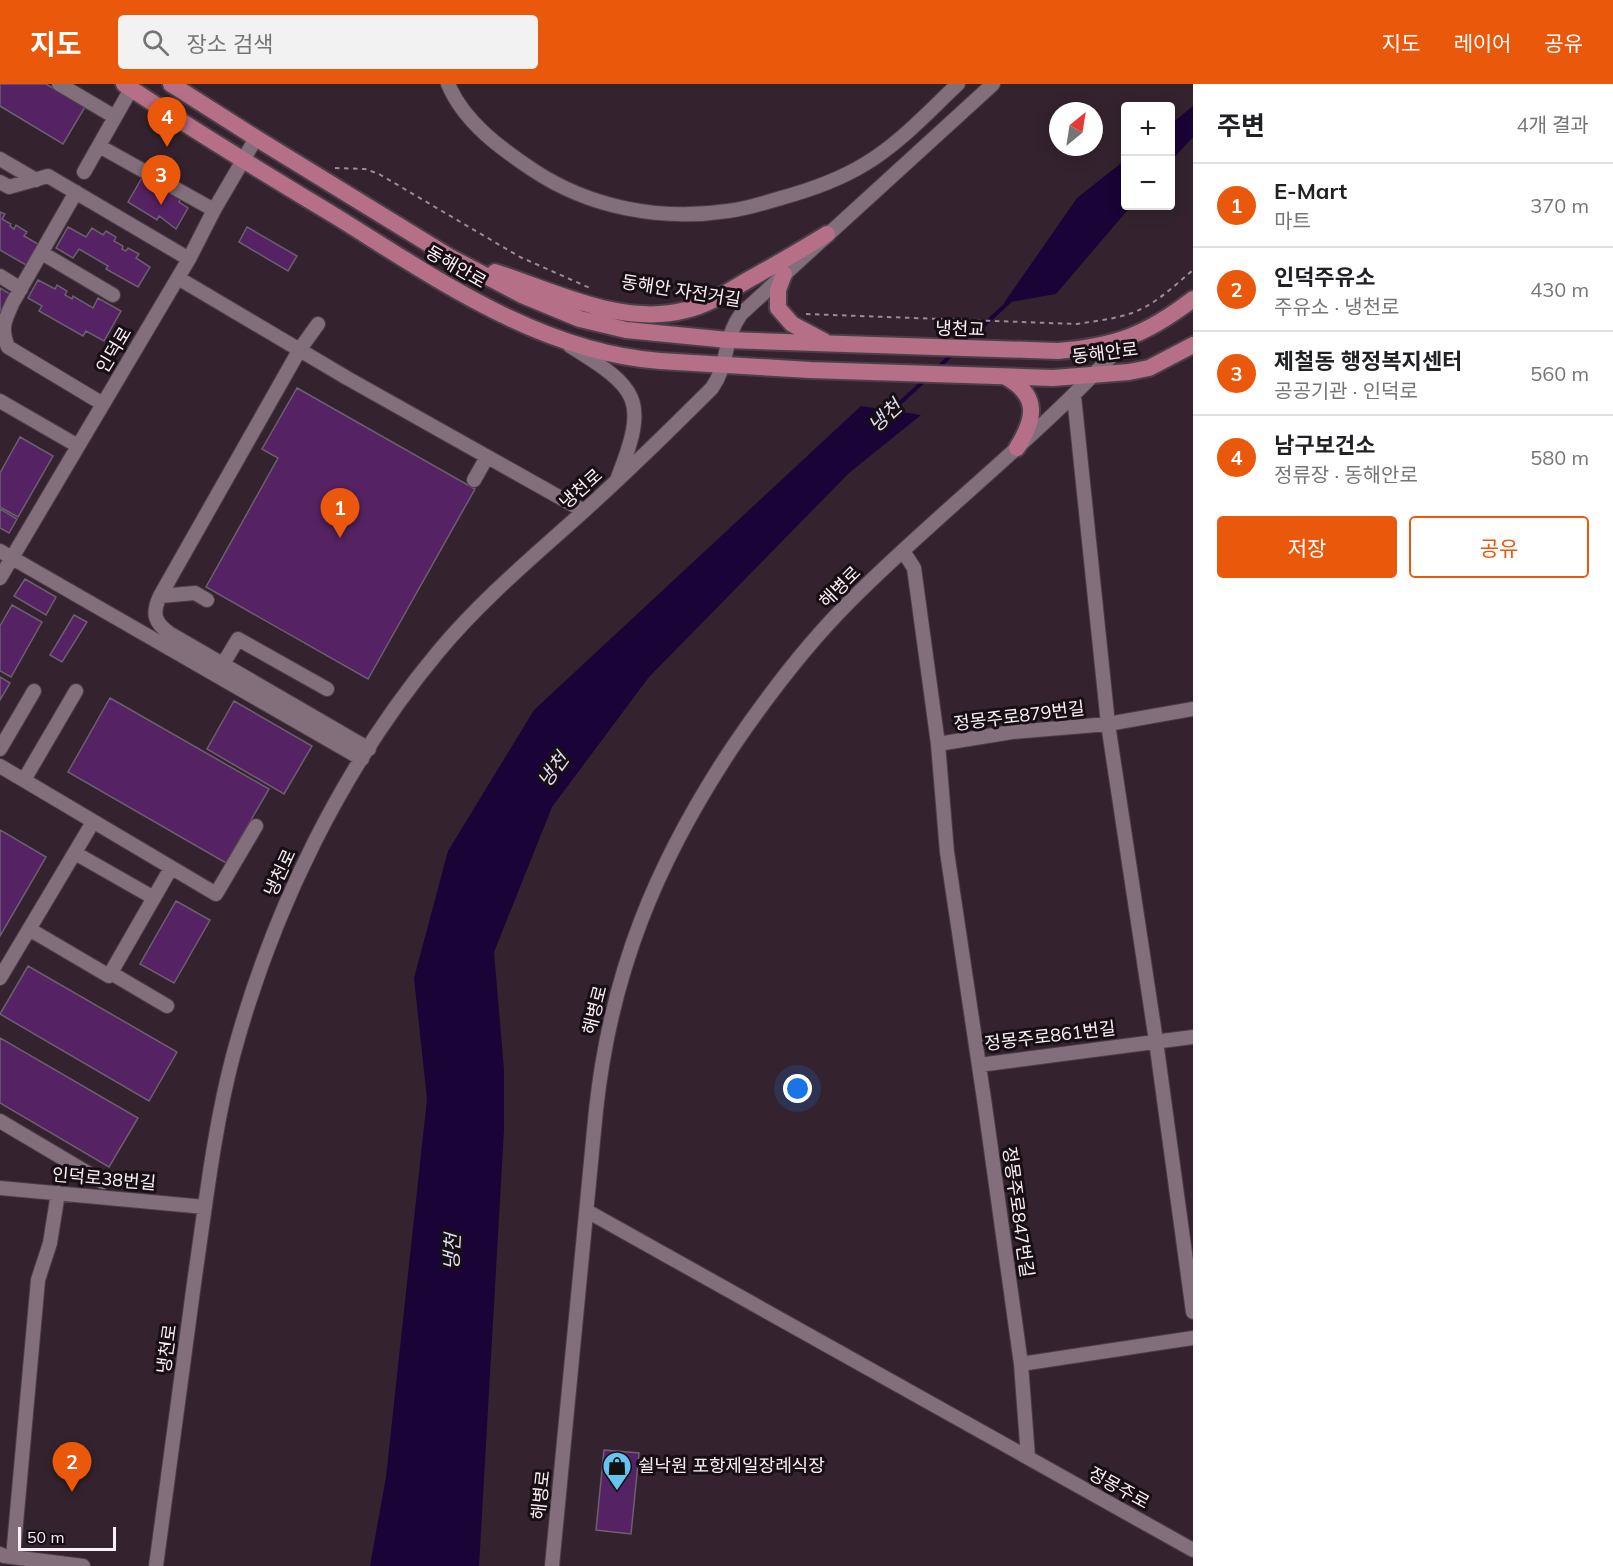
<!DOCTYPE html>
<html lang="ko">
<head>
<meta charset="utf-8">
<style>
  :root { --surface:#fff; --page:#f2f2f2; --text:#202124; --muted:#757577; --line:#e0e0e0; --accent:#ea580c }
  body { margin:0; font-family:Mulish,"Noto Sans KR",sans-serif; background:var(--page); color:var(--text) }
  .controls { position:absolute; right:18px; top:18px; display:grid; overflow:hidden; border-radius:6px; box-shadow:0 3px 15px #0003 }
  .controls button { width:54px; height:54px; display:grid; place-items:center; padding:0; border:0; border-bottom:2px solid var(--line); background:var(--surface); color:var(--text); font:30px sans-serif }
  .compass { position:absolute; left:1049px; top:18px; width:54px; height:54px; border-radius:50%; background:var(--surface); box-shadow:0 3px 15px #0003; rotate:30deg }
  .scale { position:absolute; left:18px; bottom:15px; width:98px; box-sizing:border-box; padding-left:6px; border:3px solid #fcf0f7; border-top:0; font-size:16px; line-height:21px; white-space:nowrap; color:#fcf0f7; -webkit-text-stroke:4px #170f14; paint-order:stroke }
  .you { position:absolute; left:798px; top:1005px; width:21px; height:21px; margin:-15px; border:4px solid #fff; border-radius:50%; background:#1a73e8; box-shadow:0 0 0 9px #1a73e833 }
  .badge { display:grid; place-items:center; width:39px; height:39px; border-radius:50%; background:var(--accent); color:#fff; font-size:20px; font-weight:700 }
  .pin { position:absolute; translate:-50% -50px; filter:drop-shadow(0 2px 3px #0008) }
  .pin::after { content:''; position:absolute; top:32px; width:21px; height:18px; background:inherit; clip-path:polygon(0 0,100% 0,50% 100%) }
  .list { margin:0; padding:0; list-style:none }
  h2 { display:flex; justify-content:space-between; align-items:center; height:78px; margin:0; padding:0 24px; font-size:26px }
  h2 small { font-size:20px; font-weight:400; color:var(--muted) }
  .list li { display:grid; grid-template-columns:39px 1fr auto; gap:18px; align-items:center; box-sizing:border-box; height:84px; padding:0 24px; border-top:2px solid var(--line) }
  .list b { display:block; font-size:22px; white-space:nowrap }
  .list p { margin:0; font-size:20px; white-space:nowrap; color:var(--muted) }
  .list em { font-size:20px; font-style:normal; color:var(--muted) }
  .actions { display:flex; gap:12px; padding:18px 24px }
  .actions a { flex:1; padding:14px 0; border:2px solid var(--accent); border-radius:6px; text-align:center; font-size:21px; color:var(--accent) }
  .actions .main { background:var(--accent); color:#fff }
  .icon { flex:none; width:33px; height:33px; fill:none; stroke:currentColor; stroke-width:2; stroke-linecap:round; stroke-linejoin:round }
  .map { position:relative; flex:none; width:1193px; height:1482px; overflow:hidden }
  header { display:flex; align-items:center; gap:36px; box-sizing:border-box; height:84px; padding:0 30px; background:var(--accent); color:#fff }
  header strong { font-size:28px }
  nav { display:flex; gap:33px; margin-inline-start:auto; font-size:21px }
  .search { width:420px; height:54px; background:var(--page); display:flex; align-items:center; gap:15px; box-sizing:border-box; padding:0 21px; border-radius:6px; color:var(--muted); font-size:22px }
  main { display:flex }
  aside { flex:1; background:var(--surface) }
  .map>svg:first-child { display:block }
</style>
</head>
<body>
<header>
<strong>지도</strong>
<div class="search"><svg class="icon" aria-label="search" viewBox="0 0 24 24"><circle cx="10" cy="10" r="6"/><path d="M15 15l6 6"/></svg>장소 검색</div>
<nav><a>지도</a><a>레이어</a><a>공유</a></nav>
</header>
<main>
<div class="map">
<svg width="1193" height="1482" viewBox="0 0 1193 1482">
  <rect width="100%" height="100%" fill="#34232e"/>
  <path fill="#190337" d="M1193,22V53L1171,77V40Z
    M1125,76L1126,122H1131L1056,210L1004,219L1077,114Z
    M861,322L921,331L849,389L649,593L552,723L494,868L504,986V1046L479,1482H370L386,1393L427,1015L414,894L448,767L534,626Z"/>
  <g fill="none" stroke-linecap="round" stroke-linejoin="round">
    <path stroke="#190337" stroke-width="4" d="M966,258L1013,214
      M937,285L953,269
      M889,329L925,296"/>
  </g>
  <path fill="#552263" stroke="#6c5f70" stroke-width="1.5" d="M0,0H46L85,23L63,60L0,22Z
    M143,92L181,114L179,118L188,124L176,145L159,132L157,136L128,118Z
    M0,128L5,130L2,135L11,140L10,142L14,145L16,141L27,148L24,152L38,160L26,181L0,166Z
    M68,143L86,153L92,144L103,151L106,147L116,153L114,157L123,162L122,165L126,167L128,164L139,170L136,174L150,183L138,203L106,185L108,182L79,165L73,174L56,164Z
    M247,143L297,172L288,187L239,158Z
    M38,196L55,205L57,201L67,207L65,211L72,215L73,212L93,224L98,214L121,227L104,257L86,247L83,252L39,227L42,222L28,214Z
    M0,204L10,210L0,228Z
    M297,304L475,405L368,595L206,503L278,374L262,365Z
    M20,353L53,372L18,433L0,423V389Z
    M0,425L17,435L9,449L0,444Z
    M25,495L56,513L46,531L14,512Z
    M12,521L42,538L11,593L0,587V542Z
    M74,531L87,538L62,578L50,571Z
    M0,593L10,599L0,616Z
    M110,614L269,705L226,779L68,688Z
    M234,617L312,662L284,710L207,665Z
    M0,746L46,773L0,852Z
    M176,817L210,836L174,899L140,880Z
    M28,882L177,968L149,1017L0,930Z
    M0,954L138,1034L109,1083L0,1019Z
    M604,1366L639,1369L631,1450L596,1446Z"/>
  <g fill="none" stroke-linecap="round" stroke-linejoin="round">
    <g stroke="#4c3e48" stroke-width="16">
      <path id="minor" d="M59,0L115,33
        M448,0C464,38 500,64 533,86C590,124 661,137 728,127C746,125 764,119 781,114C810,106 839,96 865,80C900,59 928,28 958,0
        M99,62L214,126
        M0,75L36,96
        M84,88L131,5
        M0,98L9,103L48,92L189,175
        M76,108L13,218C5,236 0,243 8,263L103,320
        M42,169L113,211
        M0,192L21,205
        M178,194L347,294L584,427
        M318,240L300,265L160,512C152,529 154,538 169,549L369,665
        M570,262C638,304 649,315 618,393
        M1074,312L1108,640L1156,957L1193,1228
        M0,317L78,362
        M474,396L487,373
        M0,467L362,675
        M903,467L914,484L938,660L947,768L985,1022L1021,1280L1028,1373
        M0,494L189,175L214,126L256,54
        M160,512L195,509L207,516
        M223,580L238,555L327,605
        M938,660L1012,648L1108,640L1193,625
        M0,665L34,607
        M0,682L216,810L256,742
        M24,696L76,607
        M75,769L154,814
        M29,845L109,892L171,784
        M111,889L167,922
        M0,894L93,738
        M979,981L1193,953
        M0,1037L103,1098
        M0,1104L205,1123
        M587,1127L1193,1466
        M1021,1280L1193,1254
        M0,1470L4,1472L83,1482
        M13,1473L38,1196L50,1159L58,1109
        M156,1482C169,1385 182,1289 195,1192C206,1118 214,1044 233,972C272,827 342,683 438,568C481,516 534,472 584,427C628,387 670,346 712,304C729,280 723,255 741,230L993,0
        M552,1482L596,1026C611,888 656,779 732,664C768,611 805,562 850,517C940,427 1042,350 1127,255"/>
    </g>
    <g stroke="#4c3e48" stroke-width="20">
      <path id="major" d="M124,0C192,45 262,88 332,130C434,193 538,268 660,277L810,286L1053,294L1129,288L1149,284L1193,261
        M171,0L256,54L450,173L522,211L580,235L626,246L728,256L1058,267C1116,262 1146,251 1193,215
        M495,188C554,207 622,243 686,226C708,221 729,207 748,196C775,181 801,166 827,150
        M784,190L778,206V224L792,240L824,257
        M1006,293C1040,312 1035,335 1017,364"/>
    </g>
    <path stroke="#9a8b94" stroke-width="2" stroke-dasharray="4.5 4.5" stroke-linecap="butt" d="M335,84L365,85L379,90L520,173L590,204
      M806,230L1077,240C1095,237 1115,235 1132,229C1156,220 1174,202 1193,186"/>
    <use href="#minor" stroke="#836f7b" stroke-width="14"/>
    <use href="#major" stroke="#b56f86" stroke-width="16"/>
  </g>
  <defs>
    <g id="shop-pin" transform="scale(1.5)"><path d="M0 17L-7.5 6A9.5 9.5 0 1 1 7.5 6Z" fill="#64c5ee" stroke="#170f14"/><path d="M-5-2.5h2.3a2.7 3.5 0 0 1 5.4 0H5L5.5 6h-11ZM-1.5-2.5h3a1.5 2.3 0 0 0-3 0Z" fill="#111"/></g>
  </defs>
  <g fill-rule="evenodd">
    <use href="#shop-pin" x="617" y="1382"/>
  </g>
  <g text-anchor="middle" stroke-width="6" stroke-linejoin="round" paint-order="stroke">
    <g font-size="18" fill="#fcf0f7" stroke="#170f14">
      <text transform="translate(456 183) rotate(30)" y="6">동해안로</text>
      <text transform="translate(681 207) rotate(9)" y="6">동해안 자전거길</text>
      <text transform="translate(960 245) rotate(2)" y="6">냉천교</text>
      <text transform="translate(114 266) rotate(-59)" y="6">인덕로</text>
      <text transform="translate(1105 269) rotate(-7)" y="6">동해안로</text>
      <text transform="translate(581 405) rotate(-42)" y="6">냉천로</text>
      <text transform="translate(840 503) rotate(-45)" y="6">해병로</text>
      <text transform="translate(1019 632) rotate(-7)" y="6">정몽주로879번길</text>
      <text transform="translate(280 789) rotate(-65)" y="6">냉천로</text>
      <text transform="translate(595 926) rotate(-76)" y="6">해병로</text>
      <text transform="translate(1050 952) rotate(-7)" y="6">정몽주로861번길</text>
      <text transform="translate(104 1095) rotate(5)" y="6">인덕로38번길</text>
      <text transform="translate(1018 1128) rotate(82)" y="6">정몽주로847번길</text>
      <text transform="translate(167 1265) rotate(-82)" y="6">냉천로</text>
      <text transform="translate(1119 1404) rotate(29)" y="6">정몽주로</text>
      <text transform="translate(541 1411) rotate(-84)" y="6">해병로</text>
    </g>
    <g font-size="18" fill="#fcf0f7" stroke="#170f14" text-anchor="start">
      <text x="638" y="1388">쉴낙원 포항제일장례식장</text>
    </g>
    <g font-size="20" font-style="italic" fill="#dfdbf0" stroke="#170f14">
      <text transform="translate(885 332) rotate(-43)" y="7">냉천</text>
      <text transform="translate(553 686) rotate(-54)" y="7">냉천</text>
      <text transform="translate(452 1168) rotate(-87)" y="7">냉천</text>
    </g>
  </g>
</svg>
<div class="controls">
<button>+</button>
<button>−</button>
</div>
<svg class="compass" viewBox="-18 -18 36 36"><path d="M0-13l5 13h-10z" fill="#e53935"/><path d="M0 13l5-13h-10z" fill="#757577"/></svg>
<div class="scale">50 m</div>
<div class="you"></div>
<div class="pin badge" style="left:340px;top:454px">1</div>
<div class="pin badge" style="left:72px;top:1408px">2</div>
<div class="pin badge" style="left:161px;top:121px">3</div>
<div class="pin badge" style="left:167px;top:63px">4</div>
</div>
<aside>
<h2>주변<small>4개 결과</small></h2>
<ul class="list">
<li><span class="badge">1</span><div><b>E-Mart</b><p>마트</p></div><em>370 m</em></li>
<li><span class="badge">2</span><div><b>인덕주유소</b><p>주유소 · 냉천로</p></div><em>430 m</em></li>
<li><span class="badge">3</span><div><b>제철동 행정복지센터</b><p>공공기관 · 인덕로</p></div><em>560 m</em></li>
<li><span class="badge">4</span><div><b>남구보건소</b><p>정류장 · 동해안로</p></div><em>580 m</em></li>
</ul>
<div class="actions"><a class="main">저장</a><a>공유</a></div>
</aside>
</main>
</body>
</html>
